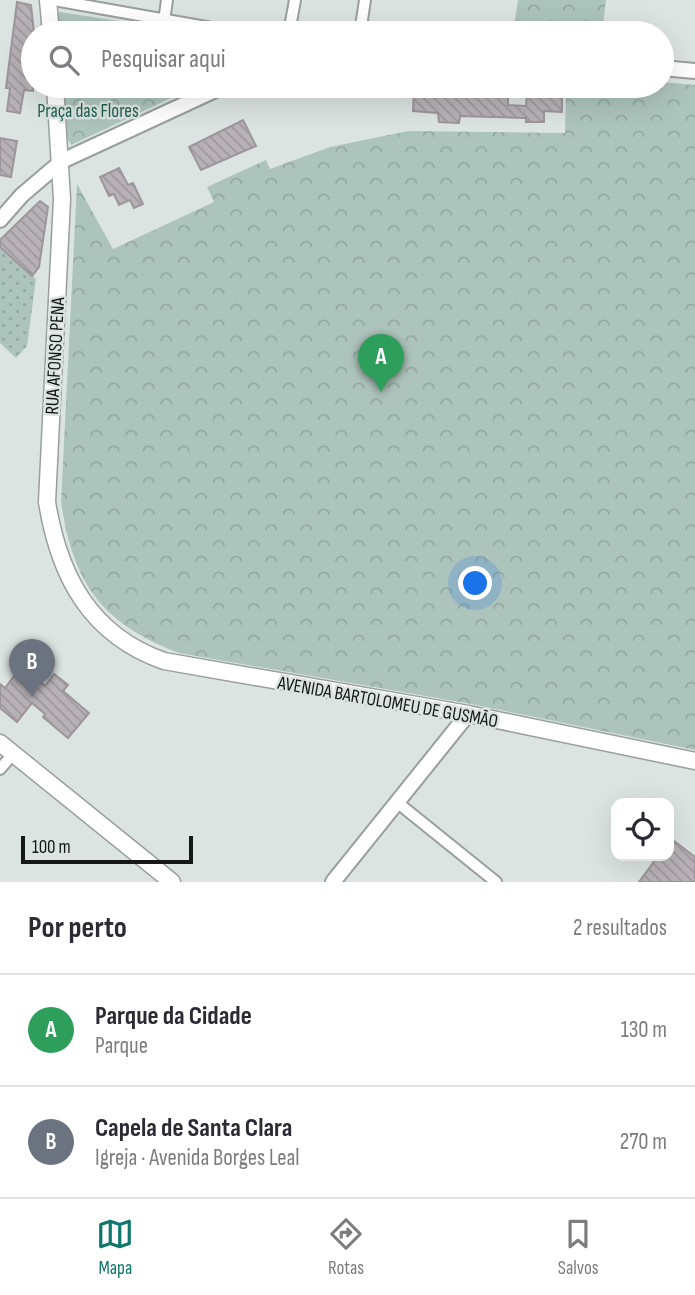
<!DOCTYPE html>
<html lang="pt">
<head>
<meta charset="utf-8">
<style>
  :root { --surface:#fff; --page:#f7f7f7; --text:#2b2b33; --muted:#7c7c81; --line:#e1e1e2; --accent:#0f766e }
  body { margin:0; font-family:"Sofia Sans Condensed",sans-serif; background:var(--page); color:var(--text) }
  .controls { position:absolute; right:21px; bottom:21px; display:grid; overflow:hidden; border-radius:14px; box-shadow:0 7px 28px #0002 }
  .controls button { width:63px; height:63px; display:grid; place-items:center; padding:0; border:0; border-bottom:2px solid var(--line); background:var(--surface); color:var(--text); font:35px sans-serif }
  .scale { position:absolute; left:21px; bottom:18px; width:172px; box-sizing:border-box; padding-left:7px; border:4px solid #151816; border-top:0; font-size:19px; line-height:24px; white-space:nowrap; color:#151816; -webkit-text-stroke:5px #dce4e1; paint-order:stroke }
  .you { position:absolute; left:476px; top:584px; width:24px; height:24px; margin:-18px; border:5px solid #fff; border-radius:50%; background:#1a73e8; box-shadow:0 0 0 10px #1a73e833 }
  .badge { display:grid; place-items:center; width:46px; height:46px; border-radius:50%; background:var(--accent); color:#fff; font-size:23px; font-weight:700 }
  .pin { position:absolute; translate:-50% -58px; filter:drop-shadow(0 2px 4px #0008) }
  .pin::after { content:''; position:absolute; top:37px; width:24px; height:21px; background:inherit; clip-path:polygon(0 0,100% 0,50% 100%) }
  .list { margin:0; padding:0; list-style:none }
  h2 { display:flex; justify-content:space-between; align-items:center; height:91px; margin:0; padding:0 28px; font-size:30px }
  h2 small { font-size:23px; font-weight:400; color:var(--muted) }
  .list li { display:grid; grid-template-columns:46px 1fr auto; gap:21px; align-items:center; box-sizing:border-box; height:112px; padding:0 28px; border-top:2px solid var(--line) }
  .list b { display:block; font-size:26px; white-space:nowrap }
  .list p { margin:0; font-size:23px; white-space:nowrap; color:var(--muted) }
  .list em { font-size:23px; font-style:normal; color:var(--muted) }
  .icon { flex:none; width:38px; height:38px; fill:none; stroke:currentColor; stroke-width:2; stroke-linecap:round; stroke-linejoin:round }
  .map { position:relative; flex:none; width:695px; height:882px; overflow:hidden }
  .search { position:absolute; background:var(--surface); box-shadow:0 7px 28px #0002; left:21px; right:21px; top:21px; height:77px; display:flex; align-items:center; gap:18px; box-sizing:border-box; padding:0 24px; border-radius:38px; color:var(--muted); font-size:26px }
  .sheet { height:315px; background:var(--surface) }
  nav { display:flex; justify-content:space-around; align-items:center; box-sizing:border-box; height:98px; border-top:2px solid var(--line); background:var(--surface); font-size:19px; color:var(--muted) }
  nav a { display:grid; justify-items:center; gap:4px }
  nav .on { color:var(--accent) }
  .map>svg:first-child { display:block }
</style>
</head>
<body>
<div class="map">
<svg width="695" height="882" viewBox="0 0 695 882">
  <defs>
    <pattern id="grass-dots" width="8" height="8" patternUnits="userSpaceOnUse" patternTransform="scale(1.75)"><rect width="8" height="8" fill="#adc4bc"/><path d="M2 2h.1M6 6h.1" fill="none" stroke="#94a8a1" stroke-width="1.8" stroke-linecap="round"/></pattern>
    <pattern id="park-crowns" width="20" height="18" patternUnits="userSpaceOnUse" patternTransform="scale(1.75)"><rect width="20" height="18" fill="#adc4bc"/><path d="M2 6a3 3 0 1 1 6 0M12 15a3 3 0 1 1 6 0" fill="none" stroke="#94a8a1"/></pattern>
    <pattern id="building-back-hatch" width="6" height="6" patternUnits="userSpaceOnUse" patternTransform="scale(1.75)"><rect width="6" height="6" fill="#b8b2b7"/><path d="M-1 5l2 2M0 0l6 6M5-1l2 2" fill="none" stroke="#9d989d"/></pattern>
  </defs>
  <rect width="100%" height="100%" fill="#dce4e1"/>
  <path fill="url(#grass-dots)" d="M0,247L36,279L27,346L16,358L0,343Z"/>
  <path fill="url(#park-crowns)" d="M518,0H606L602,33H513Z
    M60,12L198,33H57L56,14Z
    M662,82L695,85V750L471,704L179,653C101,623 73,583 61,502L77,184L113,249L214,202L207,187L266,160L270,169L330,147L408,131L565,133L566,86H662Z
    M62,86H197L71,145L67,138Z"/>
  <path fill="url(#building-back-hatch)" stroke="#9c969b" stroke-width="2" d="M17,2L31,5L34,33L33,91L24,90L20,113L7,111L10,88H6Z
    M414,86L464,91V86L485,87V94H508V105L526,106L527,93H562V112L544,111V122H526V118L460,116L459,123L439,122L438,113L413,111Z
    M243,120L256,146L201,170L189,147Z
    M0,138L17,141L11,177L0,175Z
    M119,168L128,185L133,183L143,204L134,208L130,200L119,205L114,194L109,196L100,177Z
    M40,201L48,207L39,267L32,276L0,247V240Z
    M17,672L29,682L34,676L45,686L54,674L68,685L63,691L89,713L68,738L43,717L45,714L32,703L17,722L0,708V684L5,688Z
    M669,837L695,857V882H639L658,856H669Z"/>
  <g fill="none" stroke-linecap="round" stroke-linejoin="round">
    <g stroke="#989f9c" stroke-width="14">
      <path id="minor" d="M54,0L240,33
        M164,21L167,0
        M289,33L295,0
        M360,33L365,0
        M0,769L13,754
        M398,803L496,882"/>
    </g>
    <g stroke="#989f9c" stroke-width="18">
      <path id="tertiary" d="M662,68L695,71
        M0,220L22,195L62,161L224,86
        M333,882L468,714"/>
    </g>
    <g stroke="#989f9c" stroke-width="19">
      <path id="secondary" d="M48,0L51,33
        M55,86L62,199L47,502C59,576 90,635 164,661L468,714L695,761
        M0,743L172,882"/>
    </g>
    <use href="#minor" stroke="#fff" stroke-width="10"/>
    <use href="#tertiary" stroke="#fff" stroke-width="14"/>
    <use href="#secondary" stroke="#fff" stroke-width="16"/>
  </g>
  <g text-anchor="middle" stroke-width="5" stroke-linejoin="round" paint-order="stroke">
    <g font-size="19" fill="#20614f" stroke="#dce4e1">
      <text x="88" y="117">Praça das Flores</text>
    </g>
    <g font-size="19" fill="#151816" stroke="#dce4e1">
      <text transform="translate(54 356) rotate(-87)" y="7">RUA AFONSO PENA</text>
      <text transform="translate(388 701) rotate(10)" y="7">AVENIDA BARTOLOMEU DE GUSMÃO</text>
    </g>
  </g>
</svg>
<div class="controls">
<button><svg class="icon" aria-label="locate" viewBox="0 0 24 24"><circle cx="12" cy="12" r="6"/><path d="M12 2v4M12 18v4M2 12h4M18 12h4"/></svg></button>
</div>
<div class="scale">100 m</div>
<div class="you"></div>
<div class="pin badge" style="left:381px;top:392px;background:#2e9e5b">A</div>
<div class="pin badge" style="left:32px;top:697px;background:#6b7280">B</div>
<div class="search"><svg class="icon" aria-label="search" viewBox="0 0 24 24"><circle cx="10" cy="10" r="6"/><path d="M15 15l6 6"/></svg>Pesquisar aqui</div>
</div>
<section class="sheet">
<h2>Por perto<small>2 resultados</small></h2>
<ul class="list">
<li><span class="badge" style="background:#2e9e5b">A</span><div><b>Parque da Cidade</b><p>Parque</p></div><em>130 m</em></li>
<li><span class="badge" style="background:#6b7280">B</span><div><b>Capela de Santa Clara</b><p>Igreja · Avenida Borges Leal</p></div><em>270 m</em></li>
</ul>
</section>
<nav>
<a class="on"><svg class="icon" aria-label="map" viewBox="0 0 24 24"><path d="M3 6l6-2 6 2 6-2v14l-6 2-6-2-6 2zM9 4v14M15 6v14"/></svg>Mapa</a>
<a><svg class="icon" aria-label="directions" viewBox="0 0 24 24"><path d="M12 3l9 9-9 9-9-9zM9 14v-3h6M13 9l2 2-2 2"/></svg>Rotas</a>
<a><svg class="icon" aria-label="saved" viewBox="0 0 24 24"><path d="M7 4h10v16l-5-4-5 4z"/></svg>Salvos</a>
</nav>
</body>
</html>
